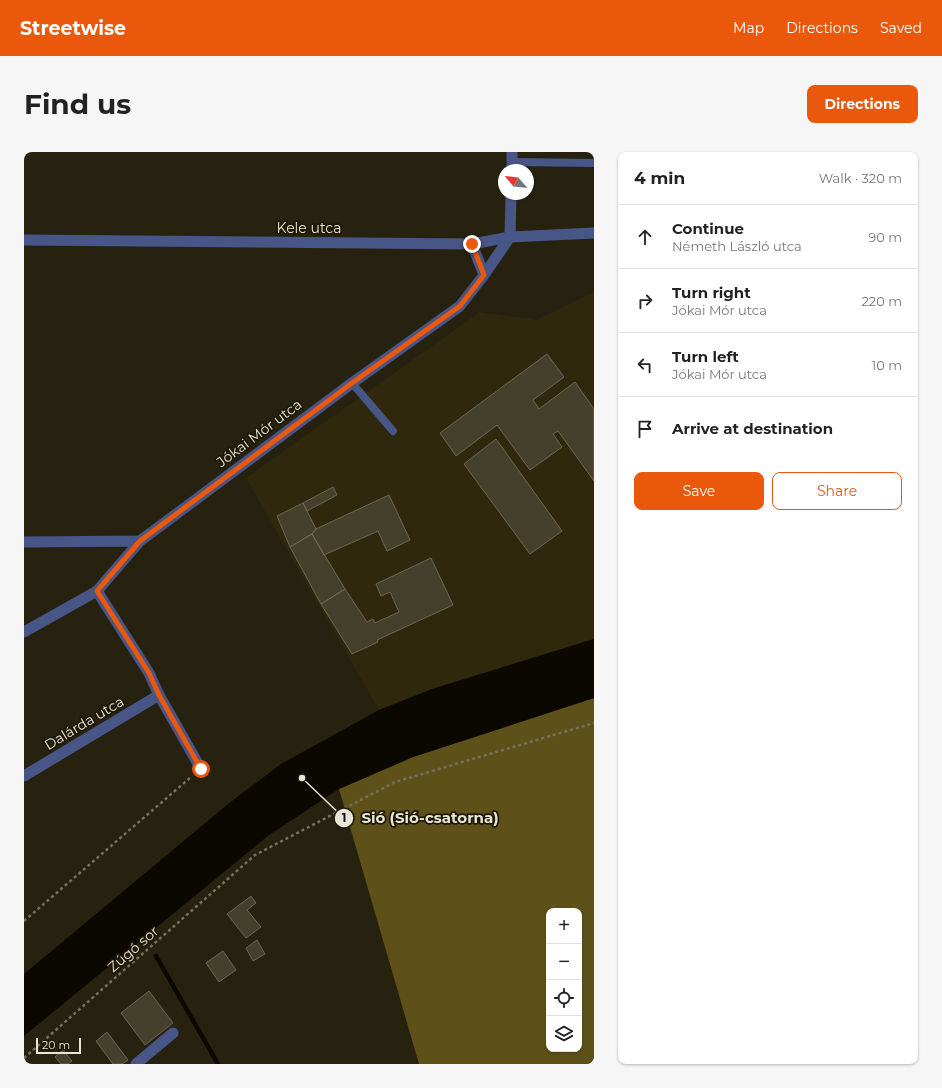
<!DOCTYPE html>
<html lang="en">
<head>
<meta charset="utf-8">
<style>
  :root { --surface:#fff; --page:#f6f6f6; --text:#222; --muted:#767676; --line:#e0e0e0; --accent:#ea580c }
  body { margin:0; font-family:Montserrat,sans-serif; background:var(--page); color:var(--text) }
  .controls { position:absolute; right:12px; bottom:12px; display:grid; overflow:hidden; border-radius:8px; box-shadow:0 1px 3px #0004 }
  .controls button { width:36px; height:36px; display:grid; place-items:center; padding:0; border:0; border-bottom:1px solid var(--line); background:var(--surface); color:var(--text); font:20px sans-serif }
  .compass { position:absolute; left:474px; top:12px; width:36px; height:36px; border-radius:50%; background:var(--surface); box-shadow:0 1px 3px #0004; rotate:298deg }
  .scale { position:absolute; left:12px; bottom:10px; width:45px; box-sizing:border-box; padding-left:4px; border:2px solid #e8e5d9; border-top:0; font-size:11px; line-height:14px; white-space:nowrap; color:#e8e5d9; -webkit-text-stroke:3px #1d1906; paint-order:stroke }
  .stop { position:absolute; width:12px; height:12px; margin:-9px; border:3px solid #ea580c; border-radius:50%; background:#fff }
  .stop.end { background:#ea580c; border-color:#fff; box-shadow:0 1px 4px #0008 }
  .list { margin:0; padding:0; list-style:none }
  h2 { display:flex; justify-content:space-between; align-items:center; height:52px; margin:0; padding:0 16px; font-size:17px }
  h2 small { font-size:13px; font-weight:400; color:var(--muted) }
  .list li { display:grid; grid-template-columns:26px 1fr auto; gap:12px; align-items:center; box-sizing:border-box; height:64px; padding:0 16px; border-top:1px solid var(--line) }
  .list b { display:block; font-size:15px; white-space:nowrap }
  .list p { margin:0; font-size:13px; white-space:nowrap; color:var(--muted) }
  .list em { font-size:13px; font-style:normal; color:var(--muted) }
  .actions { display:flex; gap:8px; padding:12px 16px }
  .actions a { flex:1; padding:9px 0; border:1px solid var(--accent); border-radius:8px; text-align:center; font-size:14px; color:var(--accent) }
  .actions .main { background:var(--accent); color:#fff }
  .icon { flex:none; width:22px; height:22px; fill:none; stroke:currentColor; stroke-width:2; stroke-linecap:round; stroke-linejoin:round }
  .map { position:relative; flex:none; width:570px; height:912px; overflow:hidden; border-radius:8px }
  header { display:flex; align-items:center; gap:24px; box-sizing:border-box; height:56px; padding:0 20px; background:var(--accent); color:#fff }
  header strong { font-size:19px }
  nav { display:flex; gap:22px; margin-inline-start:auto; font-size:14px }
  .intro { display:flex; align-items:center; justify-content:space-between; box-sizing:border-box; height:96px; padding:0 24px }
  h1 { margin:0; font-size:28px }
  .button { padding:10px 18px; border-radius:8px; background:var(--accent); color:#fff; font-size:14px; font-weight:700 }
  main { display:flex; gap:24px; padding:0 24px }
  aside { flex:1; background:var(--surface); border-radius:8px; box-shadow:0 1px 3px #0004 }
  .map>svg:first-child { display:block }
</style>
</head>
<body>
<header>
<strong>Streetwise</strong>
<nav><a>Map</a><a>Directions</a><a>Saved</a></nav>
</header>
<div class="intro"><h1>Find us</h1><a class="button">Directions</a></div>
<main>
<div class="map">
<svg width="570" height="912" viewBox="0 0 570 912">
  <rect width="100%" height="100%" fill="#27220f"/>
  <path fill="#2f280d" d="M570,140V487L408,537L355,558L222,326L456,160L512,168Z"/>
  <path fill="#5d5019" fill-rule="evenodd" d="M570,546V912H395L315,637L389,605ZM525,759H555V897H525Z"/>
  <path fill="#0b0801" d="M570,487V546L389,605L315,637L245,683L0,884V822L204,652L257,612L355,558L408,537Z"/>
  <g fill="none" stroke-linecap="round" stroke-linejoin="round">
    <path stroke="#0b0801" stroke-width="4.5" d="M132,804L194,912"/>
  </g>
  <path fill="#45402b" stroke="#6d6853" d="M523,202L540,225L509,248L515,257L551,230L570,257V329L534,279L529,282L538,295L506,318L473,273L432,304L416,281Z
    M472,287L538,379L506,402L440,312Z
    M309,335L313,343L283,359L279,351Z
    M365,343L386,388L363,399L354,379L300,403L288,382L292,377Z
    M279,351L292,377L288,382L266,395L253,364Z
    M288,382L321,437L297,452L266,395Z
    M407,406L429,453L353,488L354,490L328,502L297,452L321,437L343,470L349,467L351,471L375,460L366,440L357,444L352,432Z
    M227,744L232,751L223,758L237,775L222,786L203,762Z
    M233,788L241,802L229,809L222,796Z
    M199,799L212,818L195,830L182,811Z
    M125,839L149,871L121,893L97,861Z
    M83,880L104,908L98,912H89L72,889Z
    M39,898L48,909L44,912H37L31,905Z"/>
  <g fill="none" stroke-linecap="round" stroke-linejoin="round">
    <path stroke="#757161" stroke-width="2.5" stroke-dasharray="3 3" stroke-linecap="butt" d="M0,769L167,625
      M0,906L231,703L371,630L570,571"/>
    <path stroke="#485587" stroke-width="8" d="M488,10L570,11
      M328,231L369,279"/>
    <path stroke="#485587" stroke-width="11" d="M488,18V0
      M0,88L448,92L486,85L570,81
      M460,123L486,85L487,42
      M0,390L116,389
      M73,439L125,521L135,543L177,617
      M0,480L73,439L116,389L328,231L436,154L460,123L448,92
      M0,624L135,543
      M112,912L149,881"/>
  </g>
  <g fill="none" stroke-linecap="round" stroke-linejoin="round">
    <path stroke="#ea580c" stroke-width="5" d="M177,617L135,543L125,521L73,439L116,389L328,231L436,154L460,123L448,92"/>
  </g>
  <g text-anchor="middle" stroke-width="3.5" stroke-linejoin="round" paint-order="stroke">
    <g font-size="14" fill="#e8e5d9" stroke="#1d1906">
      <text x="285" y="81">Kele utca</text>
      <text transform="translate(235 281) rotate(-37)" y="5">Jókai Mór utca</text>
      <text transform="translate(60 571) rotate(-31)" y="5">Dalárda utca</text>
      <text transform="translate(109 797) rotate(-41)" y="5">Zúgó sor</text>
    </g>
  </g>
  <path fill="none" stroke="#e8e5d9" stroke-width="1.5" d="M278 626L320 666"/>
  <g fill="#e8e5d9" stroke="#1d1906" stroke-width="1.5">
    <circle cx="278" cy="626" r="4"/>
    <circle cx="320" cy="666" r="10"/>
  </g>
  <g font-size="12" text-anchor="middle" font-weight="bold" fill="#111">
    <text x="320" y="670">1</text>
  </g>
  <g font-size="15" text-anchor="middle" font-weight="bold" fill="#e8e5d9" stroke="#1d1906" stroke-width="3.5" stroke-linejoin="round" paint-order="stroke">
    <text x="406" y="671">Sió (Sió-csatorna)</text>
  </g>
</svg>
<div class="controls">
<button>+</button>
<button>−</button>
<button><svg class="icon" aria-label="locate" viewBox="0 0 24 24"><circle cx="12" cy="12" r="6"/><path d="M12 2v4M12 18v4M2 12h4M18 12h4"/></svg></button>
<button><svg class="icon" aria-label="layers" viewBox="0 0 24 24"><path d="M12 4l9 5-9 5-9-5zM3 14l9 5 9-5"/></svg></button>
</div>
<svg class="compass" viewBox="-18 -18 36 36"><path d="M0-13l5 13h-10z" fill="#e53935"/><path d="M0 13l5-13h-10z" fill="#767676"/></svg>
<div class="scale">20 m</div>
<div class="stop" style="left:177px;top:617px"></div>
<div class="stop end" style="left:448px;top:92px"></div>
</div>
<aside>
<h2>4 min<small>Walk · 320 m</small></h2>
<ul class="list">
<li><svg class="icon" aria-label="ahead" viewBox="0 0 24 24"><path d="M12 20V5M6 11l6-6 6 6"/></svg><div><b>Continue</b><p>Németh László utca</p></div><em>90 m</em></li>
<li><svg class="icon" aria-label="right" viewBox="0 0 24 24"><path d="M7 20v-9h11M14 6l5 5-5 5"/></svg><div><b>Turn right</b><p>Jókai Mór utca</p></div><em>220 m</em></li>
<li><svg class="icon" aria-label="left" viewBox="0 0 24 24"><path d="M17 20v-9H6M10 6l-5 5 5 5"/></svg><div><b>Turn left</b><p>Jókai Mór utca</p></div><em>10 m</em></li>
<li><svg class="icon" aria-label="arrive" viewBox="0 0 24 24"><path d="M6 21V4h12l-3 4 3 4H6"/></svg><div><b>Arrive at destination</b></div></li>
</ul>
<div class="actions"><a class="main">Save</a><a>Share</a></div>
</aside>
</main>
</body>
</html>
